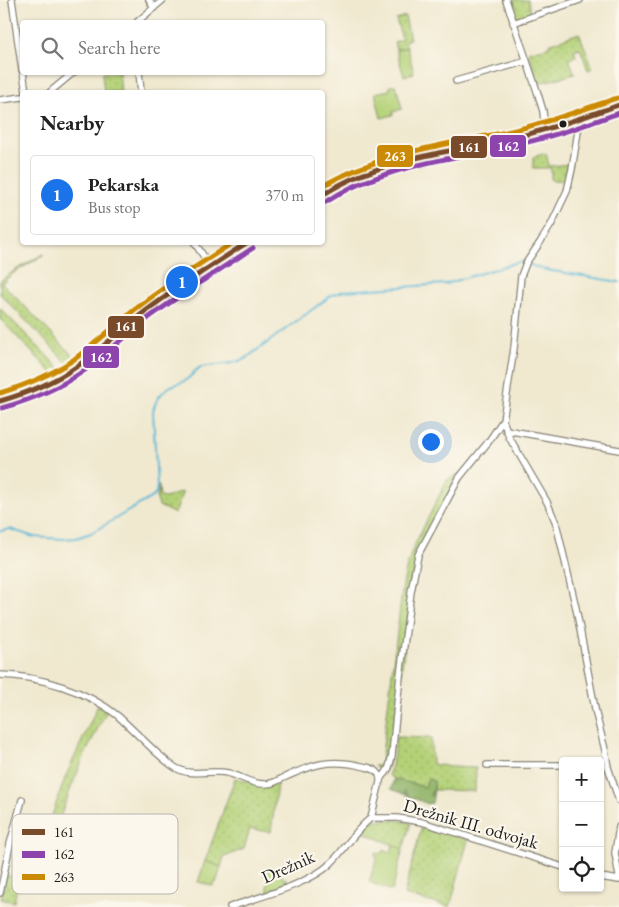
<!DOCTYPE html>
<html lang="en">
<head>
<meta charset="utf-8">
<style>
  :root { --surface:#fff; --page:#f2f2f2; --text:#222; --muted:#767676; --line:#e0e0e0; --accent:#1a73e8 }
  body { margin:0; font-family:"EB Garamond",serif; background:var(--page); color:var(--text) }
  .controls { position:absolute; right:15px; bottom:15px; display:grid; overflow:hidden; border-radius:5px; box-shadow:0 1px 4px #0004 }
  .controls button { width:45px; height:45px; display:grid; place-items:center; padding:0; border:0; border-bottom:1px solid var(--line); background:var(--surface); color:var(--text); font:25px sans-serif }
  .you { position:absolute; left:430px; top:441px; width:18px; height:18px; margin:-12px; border:4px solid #fff; border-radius:50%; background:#1a73e8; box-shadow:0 0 0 8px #1a73e833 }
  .badge { display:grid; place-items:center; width:32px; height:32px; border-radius:50%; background:var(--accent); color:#fff; font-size:16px; font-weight:700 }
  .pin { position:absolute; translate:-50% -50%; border:2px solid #fff; box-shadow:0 1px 5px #0006 }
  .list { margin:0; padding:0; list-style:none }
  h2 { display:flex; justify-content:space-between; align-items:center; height:65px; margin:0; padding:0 20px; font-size:21px }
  h2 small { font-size:16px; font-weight:400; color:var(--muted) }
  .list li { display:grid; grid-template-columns:32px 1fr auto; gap:15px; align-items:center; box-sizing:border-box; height:80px; margin:0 10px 10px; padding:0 10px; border:1px solid var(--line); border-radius:5px }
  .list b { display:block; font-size:19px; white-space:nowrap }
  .list p { margin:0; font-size:16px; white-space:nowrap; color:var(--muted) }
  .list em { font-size:16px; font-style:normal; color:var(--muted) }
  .icon { flex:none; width:28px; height:28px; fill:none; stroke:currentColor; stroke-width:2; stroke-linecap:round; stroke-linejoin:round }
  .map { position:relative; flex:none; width:619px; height:907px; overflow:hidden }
  .search { position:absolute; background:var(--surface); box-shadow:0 1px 4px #0004; left:20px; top:20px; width:305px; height:55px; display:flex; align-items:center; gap:12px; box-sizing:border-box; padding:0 18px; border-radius:5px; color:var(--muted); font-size:19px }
  .panel { position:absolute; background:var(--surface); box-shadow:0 1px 4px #0004; left:20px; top:90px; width:305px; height:155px; border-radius:5px }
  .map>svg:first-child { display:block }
</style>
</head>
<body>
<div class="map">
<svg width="619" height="907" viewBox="0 0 619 907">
  <defs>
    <pattern id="grass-dots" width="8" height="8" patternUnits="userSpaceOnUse" patternTransform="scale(1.25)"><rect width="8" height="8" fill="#b4d177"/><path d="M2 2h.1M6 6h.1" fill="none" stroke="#9ab366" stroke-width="1.8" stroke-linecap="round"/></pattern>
    <pattern id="forest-firs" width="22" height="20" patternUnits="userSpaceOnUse" patternTransform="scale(1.25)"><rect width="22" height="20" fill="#8fb368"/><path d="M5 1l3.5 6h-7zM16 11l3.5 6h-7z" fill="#749155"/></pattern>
  </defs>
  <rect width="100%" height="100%" fill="#fbf7ec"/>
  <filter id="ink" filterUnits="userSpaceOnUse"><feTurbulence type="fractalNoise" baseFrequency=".02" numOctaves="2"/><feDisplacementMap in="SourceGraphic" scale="10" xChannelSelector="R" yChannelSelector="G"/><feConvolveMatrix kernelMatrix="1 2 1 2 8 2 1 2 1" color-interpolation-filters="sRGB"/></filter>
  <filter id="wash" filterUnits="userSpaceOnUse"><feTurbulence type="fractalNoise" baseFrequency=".0096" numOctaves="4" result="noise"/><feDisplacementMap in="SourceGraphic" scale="20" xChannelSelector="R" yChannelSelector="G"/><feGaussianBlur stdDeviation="1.12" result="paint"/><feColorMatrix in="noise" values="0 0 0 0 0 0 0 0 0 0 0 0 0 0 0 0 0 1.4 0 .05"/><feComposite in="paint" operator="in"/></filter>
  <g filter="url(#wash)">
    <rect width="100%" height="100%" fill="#f0e9d0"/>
    <path fill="url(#grass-dots)" stroke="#68764a" d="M507,0H528L531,15L516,20L513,18Z
      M405,16L410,39L405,41L407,47L396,50L394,42L402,39L396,19Z
      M579,33L593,68L588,70L580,48L574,50L576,56L569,59L575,74L539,83L528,52L550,46L549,44Z
      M102,73H119L121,92H104Z
      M546,153L549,166L571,164L568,181L551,180V168H533V157Z
      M43,254L44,255L15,272L2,283L77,360L70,366L0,294V281L14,271Z
      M0,308L62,371L54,375L0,319Z
      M460,473L417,555L390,755L387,767L383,772L374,766H378L381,763L402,591L406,569L413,548L447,480Z
      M158,486H159L160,497L165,498L182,492V494L175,514L159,506L156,497L158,494Z
      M98,705L107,711C89,744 73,780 61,815C57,828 55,841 52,853L41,851L50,821L65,778Z
      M396,737L431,738L432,764L454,767L476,768L475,791L434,790V781L428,779L425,787L394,779L388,775L392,766Z
      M235,778L266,786L277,784L271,832L250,829L244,849L224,857L221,867L205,861Z
      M375,820H396L411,823L403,849L360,831L369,823Z
      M422,825L468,840L450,907L404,895Z
      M6,875L19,879L14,902L1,899Z"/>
    <path fill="url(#forest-firs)" stroke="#566842" d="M394,779L425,787L428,779L434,781V790L432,803L428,804L391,789Z"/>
    <path fill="#b4d177" stroke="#68764a" d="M407,47L414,73L404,76L396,50Z
      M396,85L402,109L393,112V115L381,118L375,93L390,90V86Z
      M393,845L403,849L392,891L369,882L377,857L375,855L376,852L382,854L384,850L391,852Z
      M205,861L221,867L216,883L214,882L213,886L198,882Z
      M266,868L280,870L283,879L286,878L288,885L268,892L267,886L269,876L264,875Z"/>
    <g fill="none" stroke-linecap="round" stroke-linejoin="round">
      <path stroke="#58b6d6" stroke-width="2" d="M528,264L541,269L619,282
        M177,284L203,266L201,261
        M0,531L10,529L34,537L62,539L76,538L91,533L154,496L156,493L157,486L153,411C155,401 162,391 171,386C176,384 182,383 186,380C192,376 195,370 201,367L232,363L245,359L332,295L344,291L445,284L518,262H523"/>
    </g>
  </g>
  <g filter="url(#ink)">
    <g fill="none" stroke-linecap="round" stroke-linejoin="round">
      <g stroke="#868276" stroke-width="8">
        <path id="minor" d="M12,0L22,70
          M149,0L154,8
          M506,0L537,91L543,111L545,130
          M137,22L163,0
          M513,23L580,0
          M23,72L26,92
          M139,72L141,92
          M456,81L527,61
          M50,92L74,72
          M0,100L22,97
          M580,119L572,169L567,191L551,225L541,241L526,263L521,276L514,348L503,420L509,437L547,502L556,523L576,608L596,714L605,750L608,767L619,801
          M194,242L211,267
          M506,430L619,450
          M0,675C39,676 88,691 118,716C131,728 144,741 157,753C164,759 170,765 178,769C193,777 212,769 228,773C243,777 255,787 272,783C308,767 325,756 366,767C375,769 381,772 380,782L371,818
          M487,765H563
          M381,778C389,772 390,764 392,755L400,676L411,592L418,555L459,478L489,441L503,420
          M619,827L615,853L619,876
          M600,877L619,880
          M0,893L10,844L22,800
          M230,907C258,897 308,885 330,864C345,850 354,831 371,818H397L422,822L563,867"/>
      </g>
      <g stroke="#868276" stroke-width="11">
        <path id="secondary" d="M322,195C377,159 450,152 513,138C549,130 584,117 619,105
          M0,401C28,393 55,382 79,365C99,351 116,333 135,319C171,291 210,267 249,242"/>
      </g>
      <use href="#minor" stroke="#fff" stroke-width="5.5"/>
      <use href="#secondary" stroke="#fff" stroke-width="9"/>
      <g stroke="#fbf7ec" stroke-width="9">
        <path id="bus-1" d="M322,195C337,186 351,178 367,173C414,155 464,149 513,138C549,130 584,117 619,105
          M0,401C28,393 55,382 79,365C103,348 124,327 147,310C179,286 214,264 248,242"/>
      </g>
      <g stroke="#fbf7ec" stroke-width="9">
        <path id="bus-2" d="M326,202C340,193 354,185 370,180C416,162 466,156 514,145C550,138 584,125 619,113
          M2,408C30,400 58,389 82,372C106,355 127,334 151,316C184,292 219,270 253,248"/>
      </g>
      <g stroke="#fbf7ec" stroke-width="9">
        <path id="bus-3" d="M322,186C383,152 445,145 511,131C547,123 582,110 617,98
          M0,393C26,385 51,375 73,360C97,343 118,322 142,304C171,282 203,262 234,242"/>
      </g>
      <use href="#bus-1" stroke="#7a4b2a" stroke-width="5"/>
      <use href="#bus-2" stroke="#8e44ad" stroke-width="5"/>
      <use href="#bus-3" stroke="#cb8a06" stroke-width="5"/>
    </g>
  </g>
  <circle fill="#1c1c1c" stroke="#fbf7ec" stroke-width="2" cx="563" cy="124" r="4.5"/>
  <g text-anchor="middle" stroke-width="4.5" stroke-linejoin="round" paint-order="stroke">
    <g font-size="18" fill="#1c1c1c" stroke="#fbf7ec">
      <text transform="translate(471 824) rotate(16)" y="6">Drežnik III. odvojak</text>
      <text transform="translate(288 867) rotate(-24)" y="6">Drežnik</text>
    </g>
  </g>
  <rect x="12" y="814" width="166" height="80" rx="8" fill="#fbf7ec" stroke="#b8b5ae" stroke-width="1"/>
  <rect x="22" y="829" width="23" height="6" fill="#7a4b2a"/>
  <rect x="22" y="851" width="23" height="7" fill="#8e44ad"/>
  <rect x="22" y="874" width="23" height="6" fill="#cb8a06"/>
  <g font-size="14" fill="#1c1c1c">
    <text x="54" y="837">161</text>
    <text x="54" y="859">162</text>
    <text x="54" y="882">263</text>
  </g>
  <g stroke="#fbf7ec" stroke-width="2">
    <rect x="489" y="134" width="38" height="24" rx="5" fill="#8e44ad"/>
    <rect x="450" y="135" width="38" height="24" rx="5" fill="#7a4b2a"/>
    <rect x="376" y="144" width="38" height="24" rx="5" fill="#cb8a06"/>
    <rect x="107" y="315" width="38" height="24" rx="5" fill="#7a4b2a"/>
    <rect x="82" y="345" width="38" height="24" rx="5" fill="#8e44ad"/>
  </g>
  <g font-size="14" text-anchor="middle" font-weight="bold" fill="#fff">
    <text x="508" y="151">162</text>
    <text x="469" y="152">161</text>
    <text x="395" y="161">263</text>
    <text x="126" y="331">161</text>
    <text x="101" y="362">162</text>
  </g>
</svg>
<div class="controls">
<button>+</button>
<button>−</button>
<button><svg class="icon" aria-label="locate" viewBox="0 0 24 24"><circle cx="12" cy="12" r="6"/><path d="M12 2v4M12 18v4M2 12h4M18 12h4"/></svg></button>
</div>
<div class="you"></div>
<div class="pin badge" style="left:182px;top:282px">1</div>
<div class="search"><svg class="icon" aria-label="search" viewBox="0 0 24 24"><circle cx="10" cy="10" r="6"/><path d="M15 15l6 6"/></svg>Search here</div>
<section class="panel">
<h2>Nearby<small></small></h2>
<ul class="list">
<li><span class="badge">1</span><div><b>Pekarska</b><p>Bus stop</p></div><em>370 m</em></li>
</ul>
</section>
</div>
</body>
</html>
